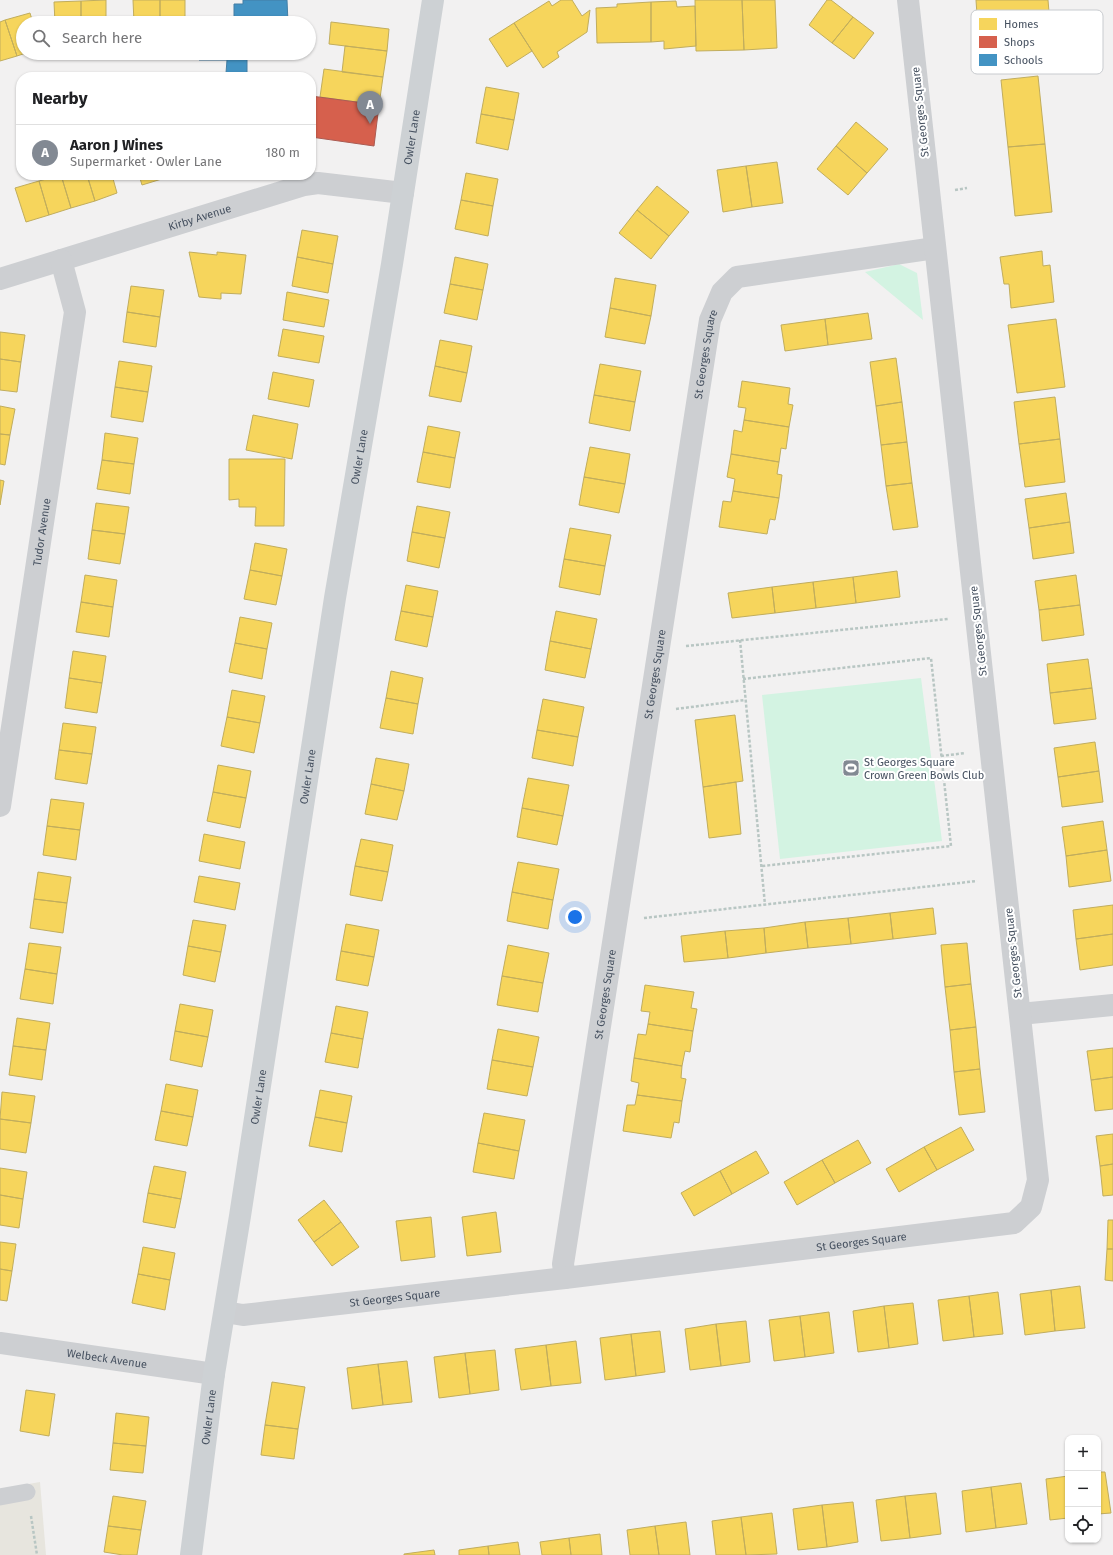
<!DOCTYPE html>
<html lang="en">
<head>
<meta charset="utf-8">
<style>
  :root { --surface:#fff; --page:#f6f6f6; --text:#202124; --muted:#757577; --line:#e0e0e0; --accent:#828993 }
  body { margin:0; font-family:"Fira Sans",sans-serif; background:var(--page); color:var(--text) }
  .controls { position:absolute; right:12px; bottom:12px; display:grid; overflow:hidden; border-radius:8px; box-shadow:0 1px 3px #0004 }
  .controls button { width:36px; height:36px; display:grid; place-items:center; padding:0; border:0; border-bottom:1px solid var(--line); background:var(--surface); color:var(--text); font:20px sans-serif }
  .you { position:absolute; left:575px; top:917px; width:14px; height:14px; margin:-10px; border:3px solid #fff; border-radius:50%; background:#1a73e8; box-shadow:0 0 0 6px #1a73e833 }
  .badge { display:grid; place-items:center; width:26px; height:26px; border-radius:50%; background:var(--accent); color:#fff; font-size:13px; font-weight:700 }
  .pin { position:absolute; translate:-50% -33px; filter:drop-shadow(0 1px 2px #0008) }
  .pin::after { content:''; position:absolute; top:21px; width:14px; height:12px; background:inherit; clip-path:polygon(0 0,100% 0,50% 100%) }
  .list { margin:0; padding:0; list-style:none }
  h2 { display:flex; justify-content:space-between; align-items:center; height:52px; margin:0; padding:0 16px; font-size:17px }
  h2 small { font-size:13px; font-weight:400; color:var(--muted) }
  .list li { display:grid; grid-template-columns:26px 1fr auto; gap:12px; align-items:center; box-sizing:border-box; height:56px; padding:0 16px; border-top:1px solid var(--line) }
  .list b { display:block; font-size:15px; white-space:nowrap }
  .list p { margin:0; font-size:13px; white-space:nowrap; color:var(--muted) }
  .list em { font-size:13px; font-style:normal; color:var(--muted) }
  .icon { flex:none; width:22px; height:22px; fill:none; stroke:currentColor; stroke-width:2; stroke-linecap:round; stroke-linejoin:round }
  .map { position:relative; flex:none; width:1113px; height:1555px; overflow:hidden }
  .search { position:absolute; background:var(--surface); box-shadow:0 1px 3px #0004; left:16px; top:16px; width:300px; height:44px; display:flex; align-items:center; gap:10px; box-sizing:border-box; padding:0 14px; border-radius:22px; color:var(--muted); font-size:15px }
  .panel { position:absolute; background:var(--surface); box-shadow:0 1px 3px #0004; left:16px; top:72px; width:300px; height:108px; border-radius:16px }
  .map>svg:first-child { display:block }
</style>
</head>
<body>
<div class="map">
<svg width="1113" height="1555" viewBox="0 0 1113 1555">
  <rect width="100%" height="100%" fill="#f2f1f1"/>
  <path fill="#e7e5de" d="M40,1482L46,1555H0V1489Z"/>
  <path fill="#d3f3e2" d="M899,264L917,273L923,320L865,272Z
    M921,678L942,841L780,859L762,695Z"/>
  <path fill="#f6d55c" stroke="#c1ad5d" d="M106,0V23H81V1Z
    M133,0H160V23H134Z
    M160,0H185V23H160Z
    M561,0H572L582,16L590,10L587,32L557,52L559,57L543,68L514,23L549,1L552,6Z
    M695,0H742L744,50L696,51Z
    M742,0H775L777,48L744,50Z
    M827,0H831L853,17L832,43L809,25Z
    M976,0H1048L1050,24L978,30Z
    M81,1V23H55L54,2Z
    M676,1L677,7L695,6L696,46L664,49V41L651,42V2Z
    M651,2V42L597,43L596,8L617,7V4Z
    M30,13L33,23H23V53H26L17,56L5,20Z
    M853,17L874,33L854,59L832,43Z
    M5,20L17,56L0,61V22Z
    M331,22L389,29L387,51L329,44Z
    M514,23L532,51L507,67L489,39Z
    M345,46L387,51L383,77L342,72Z
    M324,69L383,77L379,105L320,97Z
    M1038,76L1045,144L1008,147L1001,80Z
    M486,87L519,93L514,120L481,114Z
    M481,114L514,120L508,150L476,143Z
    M856,122L888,149L867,173L836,146Z
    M1045,144L1052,212L1015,216L1008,147Z
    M836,146L867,173L848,195L817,169Z
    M777,162L783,203L752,207L746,166Z
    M746,166L752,207L723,212L717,170Z
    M466,173L498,179L493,206L461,200Z
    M61,175L71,208L49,215L39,181Z
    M61,175H87L95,201L71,208Z
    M87,175H112L117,193L95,201Z
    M139,175H165V178L142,185Z
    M39,181L49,215L26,222L15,188Z
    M657,186L689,212L669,236L637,210Z
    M461,200L493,206L488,236L455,229Z
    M637,210L669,236L651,259L619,233Z
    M302,230L338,236L333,264L297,257Z
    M1042,251L1043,266L1050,265L1054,302L1011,308L1009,284H1004L1000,257Z
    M189,252L217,255V252L246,255L241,294L221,293V299L199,297Z
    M297,257L333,264L328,293L292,286Z
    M455,257L488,264L483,290L450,284Z
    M615,278L656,285L651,316L610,308Z
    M450,284L483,290L477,320L444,313Z
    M131,286L164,290L160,317L127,312Z
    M287,292L329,300L324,327L283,320Z
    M610,308L651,316L645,344L605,337Z
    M127,312L160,317L156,347L123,342Z
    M868,313L872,339L828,345L825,319Z
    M825,319L828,345L785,351L781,325Z
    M1056,319L1065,387L1017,393L1008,325Z
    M283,329L324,336L319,363L278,356Z
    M0,332L25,335L21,362L0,359Z
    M440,340L472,346L467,373L435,366Z
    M896,358L902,402L876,406L870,362Z
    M0,359L21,362L17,392L0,390Z
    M119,361L152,366L148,392L115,387Z
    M600,364L641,371L635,402L594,395Z
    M435,366L467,373L461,402L429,396Z
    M273,372L314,380L309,407L268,399Z
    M742,381L790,388L788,404L793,405L789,427L744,420L746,408L738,407Z
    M115,387L148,392L143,422L111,417Z
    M594,395L635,402L630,431L589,423Z
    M1055,397L1060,439L1019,444L1014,402Z
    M902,402L907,442L881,445L876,406Z
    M0,406L15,409L10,435L0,434Z
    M253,415L298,424L292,459L246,450Z
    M744,420L789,427L786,449L781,448L779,462L731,454L734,430L742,432Z
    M428,426L460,432L455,458L423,452Z
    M105,433L138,438L134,464L102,460Z
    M0,434L10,435L5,465L0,464Z
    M1060,439L1065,482L1025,487L1019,444Z
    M907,442L912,483L886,486L881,445Z
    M590,447L630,454L625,484L584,477Z
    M423,452L455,458L450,488L417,482Z
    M731,454L779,462L777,474L782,475L779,498L733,491L735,479L727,477Z
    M229,459H285L284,526H255L256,507H239V499L229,500Z
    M102,460L134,464L130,494L97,489Z
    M584,477L625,484L619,513L579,505Z
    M0,480L4,481L0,505Z
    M912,483L918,527L893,530L886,486Z
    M733,491L779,498L775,520L770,519L767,534L719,527L723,501L731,502Z
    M1066,493L1070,522L1029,528L1025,499Z
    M96,503L129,507L125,534L92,530Z
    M417,506L450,512L445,538L412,532Z
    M1070,522L1074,553L1033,559L1029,528Z
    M570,528L611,535L605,566L564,559Z
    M92,530L125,534L120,564L88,559Z
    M412,532L445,538L439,568L407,561Z
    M255,543L287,549L282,576L250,570Z
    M564,559L605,566L600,595L559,587Z
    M250,570L282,576L276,605L244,599Z
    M897,571L900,597L856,603L853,577Z
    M85,575L117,580L113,607L81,602Z
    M1076,575L1080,605L1039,610L1035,581Z
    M853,577L856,603L816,608L813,582Z
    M813,582L816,608L775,613L772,587Z
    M406,585L438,591L433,617L401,611Z
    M772,587L775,613L732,618L728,593Z
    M81,602L113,607L109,637L76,632Z
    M1080,605L1084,635L1042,641L1039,610Z
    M401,611L433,617L427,647L395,640Z
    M556,611L597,619L591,649L550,641Z
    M240,617L272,623L267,649L235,643Z
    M550,641L591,649L585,678L545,670Z
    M235,643L267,649L262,679L229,672Z
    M73,651L106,656L102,683L69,678Z
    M1088,659L1092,688L1050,693L1047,664Z
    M391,671L423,678L418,704L386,698Z
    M69,678L102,683L97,713L65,708Z
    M1092,688L1096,719L1054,724L1050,693Z
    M232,690L265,696L260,723L227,717Z
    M386,698L418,704L413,734L380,728Z
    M543,699L584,707L578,737L537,730Z
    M735,715L743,781L703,787L695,720Z
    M227,717L260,723L254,753L221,746Z
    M63,723L96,727L92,754L59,750Z
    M537,730L578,737L573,766L532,758Z
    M1095,742L1099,771L1058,777L1054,748Z
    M59,750L92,754L87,784L55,779Z
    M376,758L409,764L404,791L371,784Z
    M218,765L251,771L246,798L213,792Z
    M1099,771L1103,802L1062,807L1058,777Z
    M528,778L569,785L563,816L522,808Z
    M736,782L741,834L709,838L703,787Z
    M371,784L404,791L397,820L365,814Z
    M213,792L246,798L240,828L207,821Z
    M51,799L84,803L80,830L47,826Z
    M522,808L563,816L557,845L517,837Z
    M1103,821L1107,850L1066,856L1062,827Z
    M47,826L80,830L76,860L43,855Z
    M204,834L245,842L240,869L199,861Z
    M361,839L393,845L388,872L355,866Z
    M1107,850L1111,881L1069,887L1066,856Z
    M518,862L559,869L553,900L512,892Z
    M355,866L388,872L382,901L350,895Z
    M38,872L71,877L67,903L34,899Z
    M199,876L240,883L235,910L194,902Z
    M512,892L553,900L548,929L507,921Z
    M34,899L67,903L63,933L30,928Z
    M1113,905V934L1076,939L1073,910Z
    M933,908L936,934L893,939L890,913Z
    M890,913L893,939L851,944L848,918Z
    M848,918L851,944L808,948L805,922Z
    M193,920L226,925L221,952L188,946Z
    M805,922L808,948L766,953L764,928Z
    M346,924L379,930L374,957L341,951Z
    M764,928L766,953L728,958L725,931Z
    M725,931L728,958L684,962L681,936Z
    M1113,934V965L1080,970L1076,939Z
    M29,943L61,947L57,974L25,969Z
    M967,943L971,984L945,987L941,945Z
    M508,945L549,953L543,983L502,976Z
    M188,946L221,952L215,982L183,975Z
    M341,951L374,957L368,986L336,980Z
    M25,969L57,974L53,1004L20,999Z
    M502,976L543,983L538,1012L497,1005Z
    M971,984L976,1027L950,1030L945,987Z
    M645,985L694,992L691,1008L697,1009L693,1031L648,1024L650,1012L641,1011Z
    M180,1004L213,1010L208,1037L175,1031Z
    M336,1006L368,1012L363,1039L331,1033Z
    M17,1018L50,1023L46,1050L13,1046Z
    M648,1024L693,1031L690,1052L685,1051L682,1066L634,1058L638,1034L646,1035Z
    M976,1027L980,1069L954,1072L950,1030Z
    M498,1029L539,1037L533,1067L492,1060Z
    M175,1031L208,1037L202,1067L170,1060Z
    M331,1033L363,1039L358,1068L325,1062Z
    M13,1046L46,1050L42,1080L9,1075Z
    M1113,1048V1077L1091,1080L1087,1051Z
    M634,1058L682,1066L681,1078L686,1079L682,1101L637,1095L639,1083L631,1081Z
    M492,1060L533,1067L527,1096L487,1089Z
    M980,1069L985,1112L959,1115L954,1072Z
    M1113,1077V1109L1095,1111L1091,1080Z
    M166,1084L198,1090L193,1117L161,1111Z
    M320,1090L352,1096L347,1123L315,1117Z
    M2,1092L35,1096L31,1123L0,1119Z
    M637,1095L682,1101L679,1123L674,1122L671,1138L623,1131L627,1105H635Z
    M161,1111L193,1117L187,1146L155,1140Z
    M484,1113L525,1120L519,1151L478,1143Z
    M315,1117L347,1123L342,1152L309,1146Z
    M0,1119L31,1123L26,1153L0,1149Z
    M961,1127L974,1150L937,1170L924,1147Z
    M1113,1134V1164L1100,1166L1096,1136Z
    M858,1140L871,1163L835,1183L822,1160Z
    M478,1143L519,1151L514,1179L473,1172Z
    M924,1147L937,1170L899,1192L886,1169Z
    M756,1151L769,1173L732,1194L720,1171Z
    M822,1160L835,1183L797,1205L784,1182Z
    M1113,1164V1195L1103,1196L1100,1166Z
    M154,1166L186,1172L181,1199L148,1193Z
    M0,1168L27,1172L23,1199L0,1195Z
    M720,1171L732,1194L694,1216L681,1193Z
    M148,1193L181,1199L175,1228L143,1222Z
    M0,1195L23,1199L19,1228L0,1225Z
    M324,1200L341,1222L314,1242L298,1220Z
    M496,1212L501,1252L467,1256L462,1217Z
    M431,1217L435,1257L401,1261L396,1221Z
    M1108,1220H1113V1249H1107Z
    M341,1222L359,1247L332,1266L314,1242Z
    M0,1242L16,1244L12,1271L0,1269Z
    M143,1247L175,1253L170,1280L138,1274Z
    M1107,1249H1113V1281L1105,1280Z
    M0,1269L12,1271L7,1301L0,1300Z
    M138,1274L170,1280L165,1310L132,1303Z
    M1080,1286L1085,1328L1055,1331L1051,1290Z
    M1051,1290L1055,1331L1025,1335L1020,1294Z
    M998,1292L1003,1334L974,1337L969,1296Z
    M969,1296L974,1337L943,1341L938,1300Z
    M913,1303L918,1344L889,1348L884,1306Z
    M884,1306L889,1348L858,1352L853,1311Z
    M829,1312L834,1353L805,1357L800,1316Z
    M800,1316L805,1357L774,1361L769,1320Z
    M746,1321L750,1362L721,1366L716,1324Z
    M716,1324L721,1366L690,1370L685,1329Z
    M660,1331L665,1372L636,1376L631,1334Z
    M631,1334L636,1376L605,1380L600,1338Z
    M576,1341L581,1383L551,1386L546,1345Z
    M546,1345L551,1386L521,1390L515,1349Z
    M495,1350L499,1390L470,1394L465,1353Z
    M465,1353L470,1394L439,1398L434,1357Z
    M407,1361L412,1402L383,1405L378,1364Z
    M378,1364L383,1405L352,1409L347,1368Z
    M272,1382L305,1387L298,1429L265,1425Z
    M26,1390L55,1394L49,1436L20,1431Z
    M116,1413L149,1417L146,1446L113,1443Z
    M265,1425L298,1429L294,1459L261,1455Z
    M113,1443L146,1446L143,1473L110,1470Z
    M1098,1472H1105L1111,1513L1098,1514Z
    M1068,1476V1518L1050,1520L1046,1479Z
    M1021,1483L1027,1524L996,1528L991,1487Z
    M991,1487L996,1528L966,1532L962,1491Z
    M936,1493L941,1534L910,1538L905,1496Z
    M113,1496L146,1501L141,1530L108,1526Z
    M905,1496L910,1538L881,1541L876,1500Z
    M853,1502L858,1542L827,1547L822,1505Z
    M822,1505L827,1547L798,1550L793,1509Z
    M772,1513L777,1554L746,1555L741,1517Z
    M741,1517L746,1555H716L712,1521Z
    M686,1522L690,1555H659L655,1526Z
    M108,1526L141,1530L137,1555H123L104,1552Z
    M655,1526L659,1555H630L627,1530Z
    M600,1534L602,1555H571L569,1538Z
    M569,1538L571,1555H542L540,1542Z
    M518,1542L520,1555H489L488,1546Z
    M488,1546L489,1555H459V1550Z
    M434,1550L435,1555H404V1554Z"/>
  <path fill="#d6604d" stroke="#ab5c53" d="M311,96L379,105L374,146L311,137Z"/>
  <path fill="#4393c3" stroke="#447fa5" d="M243,0H287L288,23H200V19L234,18V4H243Z
    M200,53H247V75L226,73L227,60H199Z"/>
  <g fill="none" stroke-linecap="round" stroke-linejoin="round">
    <path stroke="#b8c6c3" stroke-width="2.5" stroke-dasharray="3 2" stroke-linecap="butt" d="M955,190L967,188
      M740,640L765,905
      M686,646L948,619
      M743,679L931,658L951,846L762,866
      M676,709L745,700
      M941,756L965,753
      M644,918L977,881
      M31,1516L37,1555"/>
    <path stroke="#cdcfd2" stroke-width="17" d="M0,1497L27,1492"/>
    <g stroke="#cdcfd2" stroke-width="22">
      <path id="s1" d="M0,279L304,185L318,183L403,193"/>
      <path id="s2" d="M0,806L75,312L61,260"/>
      <path d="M1020,1014L1113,1005"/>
      <path id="s3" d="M565,1278L563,1264L710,320L722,292L737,277L935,248"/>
      <path id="s4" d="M225,1312L243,1315L269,1312L565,1278L1014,1223L1031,1207L1038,1180L908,0"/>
      <path id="s5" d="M0,1343L214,1374"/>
    </g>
    <path stroke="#cdd1d4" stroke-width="22" id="s6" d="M191,1555L214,1374L240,1216L335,598L392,264L433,0"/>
  </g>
  <defs>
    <g id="stadium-square" transform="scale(0.9)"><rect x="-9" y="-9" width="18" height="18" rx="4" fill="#828993" stroke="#fff"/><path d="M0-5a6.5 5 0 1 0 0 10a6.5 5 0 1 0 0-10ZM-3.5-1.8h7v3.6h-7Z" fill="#fff"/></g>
  </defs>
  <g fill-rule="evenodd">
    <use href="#stadium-square" x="851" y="768"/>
  </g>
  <g text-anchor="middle" stroke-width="4" stroke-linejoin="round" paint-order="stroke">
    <g font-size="11" fill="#465160" stroke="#fff">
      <text transform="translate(920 112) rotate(-96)" y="4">St Georges Square</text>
      <text dy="4" stroke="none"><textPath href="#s6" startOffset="1435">Owler Lane</textPath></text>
      <text dy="4" stroke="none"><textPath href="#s1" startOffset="209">Kirby Avenue</textPath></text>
      <text dy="4" stroke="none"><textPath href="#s3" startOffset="935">St Georges Square</textPath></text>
      <text dy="4" stroke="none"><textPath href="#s6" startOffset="1111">Owler Lane</textPath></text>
      <text dy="4" stroke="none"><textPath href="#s2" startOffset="277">Tudor Avenue</textPath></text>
      <text transform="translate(978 631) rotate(-96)" y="4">St Georges Square</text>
      <text dy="4" stroke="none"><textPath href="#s3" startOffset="611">St Georges Square</textPath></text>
      <text dy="4" stroke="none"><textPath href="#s6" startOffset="787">Owler Lane</textPath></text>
      <text transform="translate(1013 953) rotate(-96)" y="4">St Georges Square</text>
      <text dy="4" stroke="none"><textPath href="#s3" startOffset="287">St Georges Square</textPath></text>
      <text dy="4" stroke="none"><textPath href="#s6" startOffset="463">Owler Lane</textPath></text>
      <text dy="4" stroke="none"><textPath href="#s4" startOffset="641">St Georges Square</textPath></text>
      <text dy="4" stroke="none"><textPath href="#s4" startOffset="171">St Georges Square</textPath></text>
      <text dy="4" stroke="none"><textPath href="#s5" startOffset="108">Welbeck Avenue</textPath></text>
      <text dy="4" stroke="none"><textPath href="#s6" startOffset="139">Owler Lane</textPath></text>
    </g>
    <g font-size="11" fill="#465160" stroke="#fff" text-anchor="start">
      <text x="864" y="766">St Georges Square<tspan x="864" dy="13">Crown Green Bowls Club</tspan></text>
    </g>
  </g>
  <rect x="971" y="10" width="132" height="64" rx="6" fill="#fff" stroke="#c8cbcf" stroke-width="1"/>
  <rect x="979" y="18" width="18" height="12" fill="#f6d55c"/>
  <rect x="979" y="36" width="18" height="12" fill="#d6604d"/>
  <rect x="979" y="54" width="18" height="12" fill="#4393c3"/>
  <g font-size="11" fill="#465160">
    <text x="1004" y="28">Homes</text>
    <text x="1004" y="46">Shops</text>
    <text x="1004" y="64">Schools</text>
  </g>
</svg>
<div class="controls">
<button>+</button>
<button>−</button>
<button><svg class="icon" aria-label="locate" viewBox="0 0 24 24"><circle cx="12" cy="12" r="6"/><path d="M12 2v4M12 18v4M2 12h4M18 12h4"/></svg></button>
</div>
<div class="you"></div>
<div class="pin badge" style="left:370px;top:124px">A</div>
<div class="search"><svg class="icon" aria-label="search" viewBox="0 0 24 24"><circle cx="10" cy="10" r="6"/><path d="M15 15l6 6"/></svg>Search here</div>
<section class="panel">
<h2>Nearby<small></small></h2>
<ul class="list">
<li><span class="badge">A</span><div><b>Aaron J Wines</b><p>Supermarket · Owler Lane</p></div><em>180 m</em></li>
</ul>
</section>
</div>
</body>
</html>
